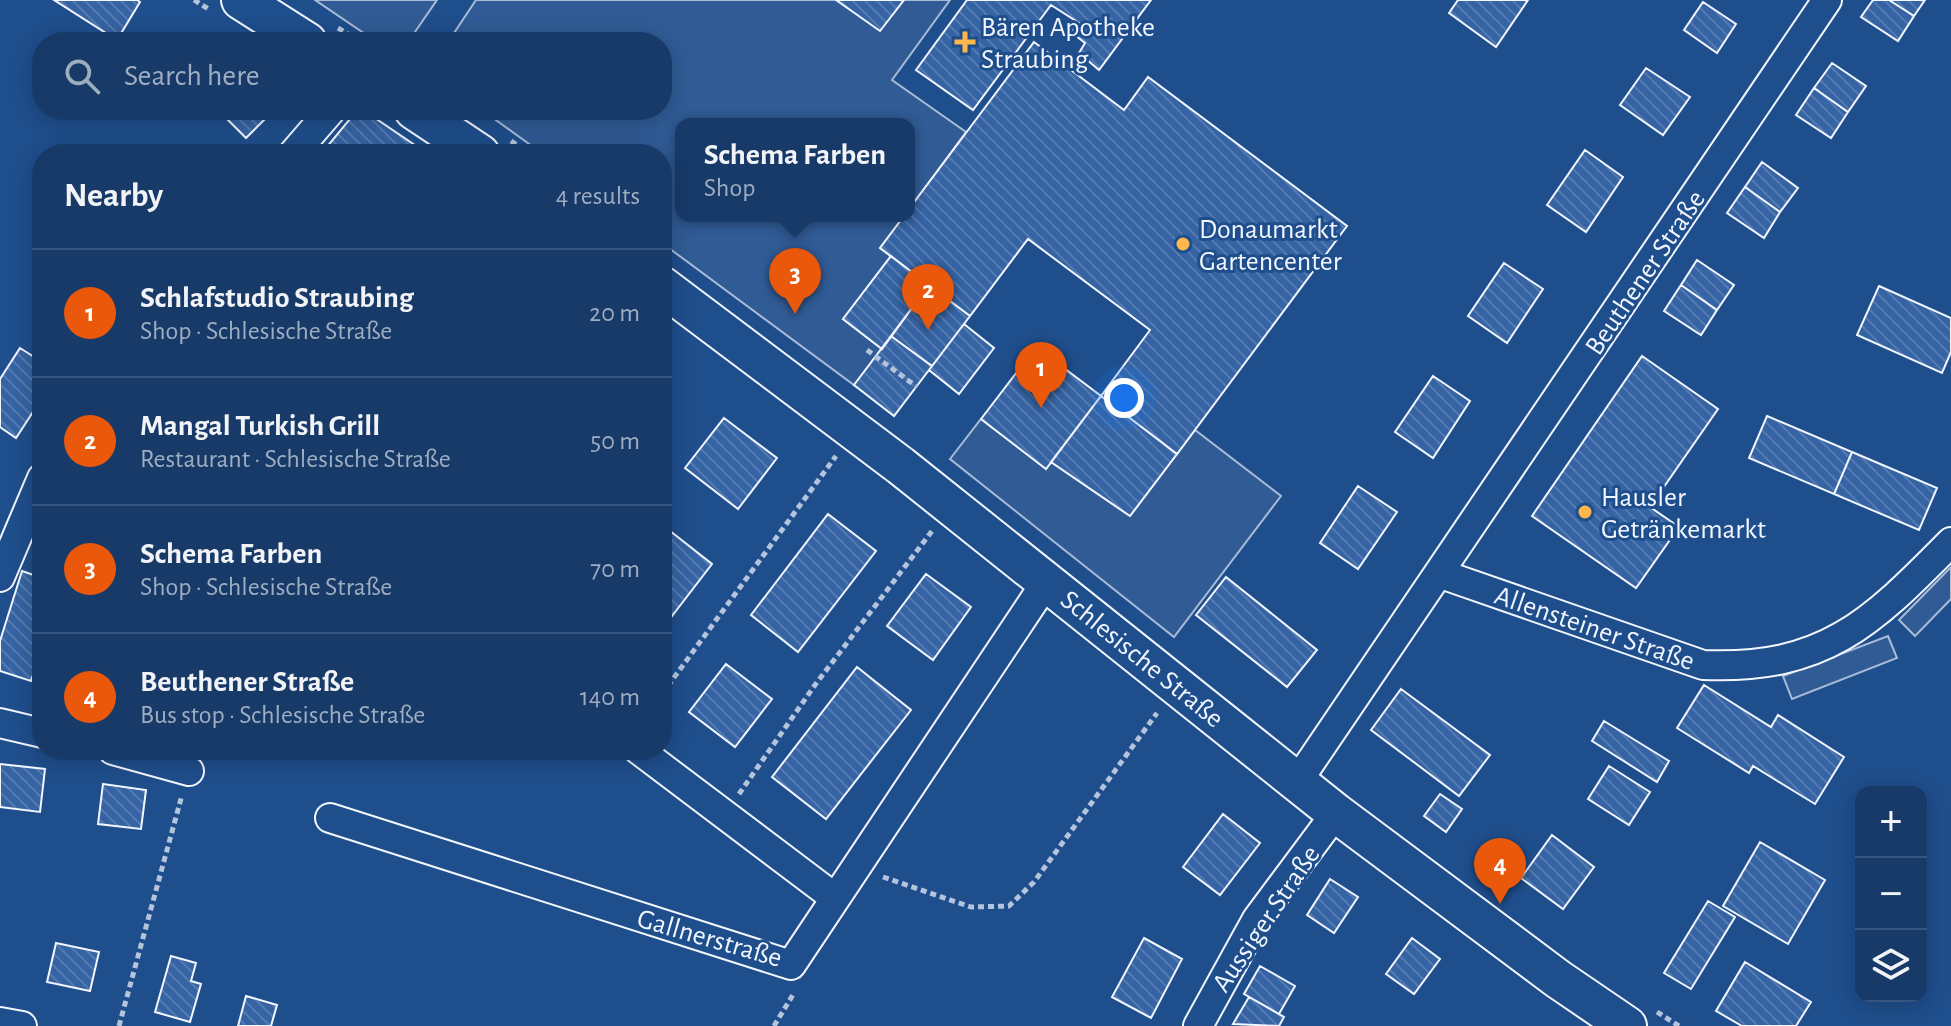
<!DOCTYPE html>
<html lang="en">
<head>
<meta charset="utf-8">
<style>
  :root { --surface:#173a69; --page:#244571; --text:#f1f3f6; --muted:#9eadc0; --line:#36547d; --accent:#ea580c }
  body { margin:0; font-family:"Alegreya Sans",sans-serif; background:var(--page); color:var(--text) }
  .controls { position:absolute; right:24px; bottom:24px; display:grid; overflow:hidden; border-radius:16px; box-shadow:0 4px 20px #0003 }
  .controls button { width:72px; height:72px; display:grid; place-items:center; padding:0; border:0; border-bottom:2px solid var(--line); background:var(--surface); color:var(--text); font:40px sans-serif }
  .you { position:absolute; left:1124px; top:398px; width:28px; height:28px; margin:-20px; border:6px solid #fff; border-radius:50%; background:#1a73e8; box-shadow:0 0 0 12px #1a73e833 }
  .badge { display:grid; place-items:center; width:52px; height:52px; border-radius:50%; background:var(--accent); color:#fff; font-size:26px; font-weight:700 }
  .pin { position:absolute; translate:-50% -66px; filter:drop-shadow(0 2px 4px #0008) }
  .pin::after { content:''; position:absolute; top:42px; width:28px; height:24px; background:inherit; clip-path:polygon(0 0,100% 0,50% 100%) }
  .popup { position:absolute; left:675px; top:118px; width:240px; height:104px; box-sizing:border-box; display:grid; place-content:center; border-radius:16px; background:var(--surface); filter:drop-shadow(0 2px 6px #0005); font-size:26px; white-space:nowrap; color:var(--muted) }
  .popup b { font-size:30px; color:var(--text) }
  .popup::after { content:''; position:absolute; left:50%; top:100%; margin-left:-16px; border:16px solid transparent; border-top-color:var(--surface) }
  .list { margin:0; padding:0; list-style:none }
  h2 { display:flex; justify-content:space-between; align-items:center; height:104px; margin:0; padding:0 32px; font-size:34px }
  h2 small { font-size:26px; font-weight:400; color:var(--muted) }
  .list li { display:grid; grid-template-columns:52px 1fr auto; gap:24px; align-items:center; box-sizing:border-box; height:128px; padding:0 32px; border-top:2px solid var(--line) }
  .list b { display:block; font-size:30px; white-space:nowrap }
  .list p { margin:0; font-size:26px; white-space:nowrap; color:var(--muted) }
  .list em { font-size:26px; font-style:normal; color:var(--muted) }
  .icon { flex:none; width:44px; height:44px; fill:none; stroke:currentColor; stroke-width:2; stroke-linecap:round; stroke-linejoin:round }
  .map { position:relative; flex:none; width:1951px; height:1026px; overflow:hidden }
  .search { position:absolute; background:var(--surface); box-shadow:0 4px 20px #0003; left:32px; top:32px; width:640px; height:88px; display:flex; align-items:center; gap:20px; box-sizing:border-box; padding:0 28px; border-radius:32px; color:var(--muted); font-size:30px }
  .panel { position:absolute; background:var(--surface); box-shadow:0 4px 20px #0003; left:32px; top:144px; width:640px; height:616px; border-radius:32px }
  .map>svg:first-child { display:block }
</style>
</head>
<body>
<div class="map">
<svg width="1951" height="1026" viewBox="0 0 1951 1026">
  <defs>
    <pattern id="building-back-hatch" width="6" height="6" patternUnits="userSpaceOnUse" patternTransform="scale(2)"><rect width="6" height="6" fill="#3563a3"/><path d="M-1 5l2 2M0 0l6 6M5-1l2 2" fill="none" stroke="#537ab1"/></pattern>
  </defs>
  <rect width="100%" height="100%" fill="#1f4e8c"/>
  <path fill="#305b95" stroke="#a8bbd7" stroke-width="2" d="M315,0H437L408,42H377Z
    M476,0H950L892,80L966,132L909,209V124H681V216H904L880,248L891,256L843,319L882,349L854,385L662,243V154H543L482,110H662V42H448Z
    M981,419L1046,468L1051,462L1130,516L1195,430L1281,496L1174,637L950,459Z
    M1951,567V599L1915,636L1899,620Z
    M1888,636L1897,658L1792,699L1783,676Z"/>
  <path fill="url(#building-back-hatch)" stroke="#f2f6ff" stroke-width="2" d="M54,0H137L140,2L117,40Z
    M836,0H904L880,31Z
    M967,0H1151L1099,70L1079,53L1085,43L1071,32L1079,23L1051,5L973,110L916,70Z
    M1458,0H1528L1496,47L1449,13Z
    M1873,0H1889L1914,16L1898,41L1861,17Z
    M1889,0H1925L1914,16Z
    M1703,2L1736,24L1717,53L1684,30Z
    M1034,42L1124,110L1148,77L1347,226L1177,454L1101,396L1150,330L1028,239L970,316L880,248L904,216H909V209Z
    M1832,63L1866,86L1848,112L1814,88Z
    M1646,68L1690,97L1663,135L1620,105Z
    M1814,88L1848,112L1831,138L1796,115Z
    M218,110H274L246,138Z
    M354,114H369L428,154H321Z
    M1585,150L1623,177L1586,232L1547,205Z
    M1762,162L1798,188L1780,212L1745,187Z
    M1745,187L1780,212L1764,238L1727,213Z
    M891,256L929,285L882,349L843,319Z
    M1697,260L1734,285L1717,310L1681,285Z
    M1504,263L1543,289L1507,343L1468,316Z
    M929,285L970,316L932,366L891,336Z
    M1681,285L1717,310L1701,335L1664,311Z
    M1879,286L1951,318V352L1942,373L1857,335Z
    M964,324L994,348L959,394L929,370Z
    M891,336L932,366L894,416L854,385Z
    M1036,347L1101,396L1046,469L981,419Z
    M20,348L42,362V398L16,438L0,427V379Z
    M1642,356L1718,409L1650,507L1679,527L1636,588L1532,516Z
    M1433,376L1470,401L1433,458L1395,432Z
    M1101,396L1177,454L1130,516L1051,462Z
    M1767,416L1852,452L1834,494L1749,458Z
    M724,418L777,458L738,509L685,468Z
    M1852,452L1937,488L1919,530L1834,494Z
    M1358,486L1397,512L1358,569L1320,543Z
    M828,514L876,551L798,652L751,615Z
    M665,527L712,564L662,629V531Z
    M22,571L42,578V646L31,681L0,671V641Z
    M926,574L971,607L933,660L887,626Z
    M1226,577L1317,650L1287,687L1196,615Z
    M726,664L772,699L735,747L689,712Z
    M857,667L911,710L826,819L772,777Z
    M1704,685L1771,727L1778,715L1844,757L1815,804L1753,766L1749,773L1677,728Z
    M1401,689L1490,755L1459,796L1371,730Z
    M1604,721L1669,761L1657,782L1592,741Z
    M0,764L45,769L40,812L0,807Z
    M1609,766L1650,792L1629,825L1588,799Z
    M103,784L146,790L141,829L98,824Z
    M1440,794L1462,809L1446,832L1424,816Z
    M1223,814L1260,843L1220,895L1183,867Z
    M1552,835L1594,867L1563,909L1521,878Z
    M1760,842L1825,880L1788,944L1723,906Z
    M1330,879L1358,897L1334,933L1307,915Z
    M1708,901L1735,917L1691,989L1664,973Z
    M1144,938L1182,959L1151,1018L1112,997Z
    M1412,938L1440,959L1414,994L1386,974Z
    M56,943L99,952L90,991L47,982Z
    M171,956L196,963L191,981L201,984L190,1022L155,1012Z
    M1745,962L1811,1002L1796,1026H1742L1716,1011Z
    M1260,966L1295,986L1279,1014L1244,994Z
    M246,996L277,1005L271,1026H238Z
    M1249,997L1284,1017L1279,1026L1233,1024Z"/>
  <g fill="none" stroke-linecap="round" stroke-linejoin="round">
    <g stroke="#f2f6ff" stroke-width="32">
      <path id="street" d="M293,154L331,110
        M1441,574L1703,665C1825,670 1871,623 1951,542
        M0,577L42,478
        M0,723L42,733
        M113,750L189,771
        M639,750L835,898
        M1297,782L1827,0
        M330,818L791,965L1047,581
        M0,1022L22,1026
        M1198,1026L1257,919L1336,813"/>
    </g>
    <g stroke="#f2f6ff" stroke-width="42">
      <path id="secondary" d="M241,0L307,42
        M414,110L480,154
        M662,286L901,466L1336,813L1558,979L1627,1026"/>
    </g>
    <path stroke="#b3c4dc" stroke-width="5" stroke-dasharray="6 4" stroke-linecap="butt" d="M194,0L210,10
      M338,28L361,42
      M511,141L530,154
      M867,350L917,387
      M662,694L836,456
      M739,794L815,685L932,531
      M883,877L971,907L1009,906L1034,882L1157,713
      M1657,1012L1679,1026
      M119,1026L182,795
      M774,1026L794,993"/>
    <use href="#street" stroke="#1f4e8c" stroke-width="28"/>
    <use href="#secondary" stroke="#1f4e8c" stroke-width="38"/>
  </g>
  <g fill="#ffb74d" stroke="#1f4e8c" stroke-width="3">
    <path d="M961 30h8v8h8v8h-8v8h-8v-8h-8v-8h8z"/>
    <circle cx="1183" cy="244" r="8"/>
    <circle cx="1585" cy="512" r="8"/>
  </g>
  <g text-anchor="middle" stroke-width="6" stroke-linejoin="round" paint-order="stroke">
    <g font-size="28" fill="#f2f6ff" stroke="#1f4e8c" text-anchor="start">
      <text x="981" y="36">Bären Apotheke<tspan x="981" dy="32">Straubing</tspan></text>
      <text x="1199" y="238">Donaumarkt<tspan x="1199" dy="32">Gartencenter</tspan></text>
      <text x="1601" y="506">Hausler<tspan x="1601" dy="32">Getränkemarkt</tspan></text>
    </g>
    <g font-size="28" fill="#f2f6ff" stroke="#1f4e8c">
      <text transform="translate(1644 272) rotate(-56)" y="10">Beuthener Straße</text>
      <text transform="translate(1595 627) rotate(19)" y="10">Allensteiner Straße</text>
      <text transform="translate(1143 658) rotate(39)" y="10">Schlesische Straße</text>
      <text transform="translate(1265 918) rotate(-56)" y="10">Aussiger Straße</text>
      <text transform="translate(710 937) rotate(16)" y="10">Gallnerstraße</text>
    </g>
  </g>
</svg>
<div class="controls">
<button>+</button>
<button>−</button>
<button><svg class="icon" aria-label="layers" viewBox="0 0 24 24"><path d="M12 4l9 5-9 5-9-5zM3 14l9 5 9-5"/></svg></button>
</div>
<div class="you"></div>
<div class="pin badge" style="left:1041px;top:408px">1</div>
<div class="pin badge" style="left:928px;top:330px">2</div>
<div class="pin badge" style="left:795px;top:314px">3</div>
<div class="popup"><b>Schema Farben</b>Shop</div>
<div class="pin badge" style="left:1500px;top:904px">4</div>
<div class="search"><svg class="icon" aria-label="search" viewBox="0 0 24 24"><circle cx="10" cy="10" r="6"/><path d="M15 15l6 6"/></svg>Search here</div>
<section class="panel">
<h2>Nearby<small>4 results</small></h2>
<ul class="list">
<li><span class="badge">1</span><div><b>Schlafstudio Straubing</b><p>Shop · Schlesische Straße</p></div><em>20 m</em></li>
<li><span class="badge">2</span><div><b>Mangal Turkish Grill</b><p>Restaurant · Schlesische Straße</p></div><em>50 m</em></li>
<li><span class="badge">3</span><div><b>Schema Farben</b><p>Shop · Schlesische Straße</p></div><em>70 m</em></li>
<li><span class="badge">4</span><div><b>Beuthener Straße</b><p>Bus stop · Schlesische Straße</p></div><em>140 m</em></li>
</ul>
</section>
</div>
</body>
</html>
